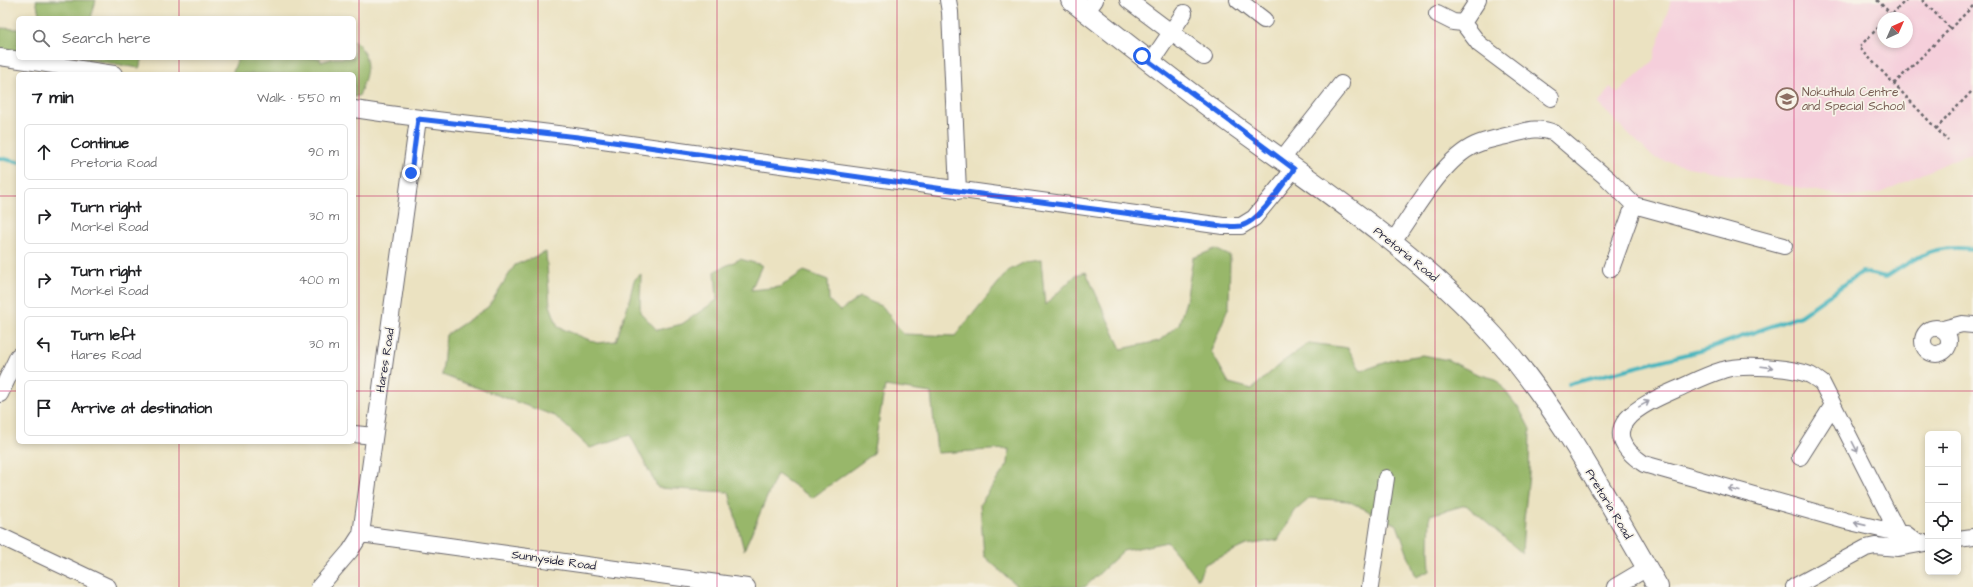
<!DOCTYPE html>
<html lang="en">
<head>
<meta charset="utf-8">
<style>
  :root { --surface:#fff; --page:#f2f2f2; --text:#202124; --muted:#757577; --line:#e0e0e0 }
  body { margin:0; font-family:"Architects Daughter",sans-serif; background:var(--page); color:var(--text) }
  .controls { position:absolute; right:12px; bottom:12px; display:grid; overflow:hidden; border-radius:6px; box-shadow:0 2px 6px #0003 }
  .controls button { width:36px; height:36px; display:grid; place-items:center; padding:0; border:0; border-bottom:1px solid var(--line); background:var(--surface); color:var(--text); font:20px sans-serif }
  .compass { position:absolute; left:1877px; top:12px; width:36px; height:36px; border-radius:50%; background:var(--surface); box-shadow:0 2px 6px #0003; rotate:45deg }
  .stop { position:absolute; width:12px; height:12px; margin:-9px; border:3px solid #2563eb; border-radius:50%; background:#fff }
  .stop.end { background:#2563eb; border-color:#fff; box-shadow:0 1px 4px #0008 }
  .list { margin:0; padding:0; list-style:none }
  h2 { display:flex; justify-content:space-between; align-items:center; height:52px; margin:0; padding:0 16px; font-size:17px }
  h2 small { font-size:13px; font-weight:400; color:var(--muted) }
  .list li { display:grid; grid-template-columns:26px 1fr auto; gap:12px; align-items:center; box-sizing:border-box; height:56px; margin:0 8px 8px; padding:0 8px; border:1px solid var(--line); border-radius:6px }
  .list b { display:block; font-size:15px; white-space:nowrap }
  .list p { margin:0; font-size:13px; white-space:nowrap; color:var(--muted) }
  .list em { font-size:13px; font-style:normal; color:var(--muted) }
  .icon { flex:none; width:22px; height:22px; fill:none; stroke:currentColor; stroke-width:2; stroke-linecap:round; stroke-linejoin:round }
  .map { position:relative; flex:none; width:1973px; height:587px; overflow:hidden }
  .search { position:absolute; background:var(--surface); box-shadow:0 2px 6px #0003; left:16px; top:16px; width:340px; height:44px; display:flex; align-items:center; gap:10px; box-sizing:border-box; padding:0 14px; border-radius:6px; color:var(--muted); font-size:15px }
  .panel { position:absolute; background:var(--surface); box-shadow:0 2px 6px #0003; left:16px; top:72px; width:340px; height:372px; border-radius:6px }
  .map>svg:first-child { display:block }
</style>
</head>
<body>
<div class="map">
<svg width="1973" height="587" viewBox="0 0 1973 587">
  <rect width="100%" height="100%" fill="#f7f3e8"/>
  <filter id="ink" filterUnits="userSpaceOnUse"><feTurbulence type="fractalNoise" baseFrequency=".025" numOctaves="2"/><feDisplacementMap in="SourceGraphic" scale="8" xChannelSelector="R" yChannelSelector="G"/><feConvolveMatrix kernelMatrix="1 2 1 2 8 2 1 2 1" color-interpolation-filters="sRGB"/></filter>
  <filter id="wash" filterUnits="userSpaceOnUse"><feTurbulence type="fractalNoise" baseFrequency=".012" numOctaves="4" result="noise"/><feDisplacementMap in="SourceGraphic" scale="16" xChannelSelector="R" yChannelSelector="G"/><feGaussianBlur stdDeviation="0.9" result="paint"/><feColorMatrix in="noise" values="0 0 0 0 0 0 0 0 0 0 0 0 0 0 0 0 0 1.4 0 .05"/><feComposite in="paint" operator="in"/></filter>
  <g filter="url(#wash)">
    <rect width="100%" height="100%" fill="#ebe2c1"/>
    <path fill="#f5cfdb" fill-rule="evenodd" d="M1671,0H1973V154L1960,157L1878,194L1849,197L1688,167L1654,158L1598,104L1610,87L1618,93L1653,61ZM1883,18H1907V42H1883Z"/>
    <path fill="#98b76a" stroke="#5d6c52" d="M36,0H96L91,18H40Z
      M0,28L18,29V54L0,55Z
      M354,41C358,43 358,44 361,48C372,63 365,79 359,96L354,97V74H232L238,58H276L279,60L282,58H320L321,62L334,58H354Z
      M81,58H143L139,68Z
      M1215,249L1230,256L1229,306L1211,351L1229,383L1252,389L1281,363L1309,343L1348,348L1361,371L1396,359L1423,355L1448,360L1477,374L1496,379L1520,410L1530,429L1529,475L1524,520L1522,553L1466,505L1430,515L1429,550L1430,571L1416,577L1397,525L1348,501L1310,498L1295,511L1278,540L1246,545L1205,564L1198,579L1167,542L1123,551L1085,587H1018L984,556L980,504L1008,464L1009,449L937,453L931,393L885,386L873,454L812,498L777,474L744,550L729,492L658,488L630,435L590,448L555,416L442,375L446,335L488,307L515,265L546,252L550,305L558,327L597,343L616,341L628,305L634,280L641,274L640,312L657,330L682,324L717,300L715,271L740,259L762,265L751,290L780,287L804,271L828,280L829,300L840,311L860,297L883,307L903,334L955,336L1008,271L1025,262L1041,260L1045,305L1076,275L1086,272L1121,349L1159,341L1179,324L1186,301L1193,258Z"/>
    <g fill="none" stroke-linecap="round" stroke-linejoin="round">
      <path stroke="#46b5be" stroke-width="4" d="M0,158L18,162
        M1569,384L1707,349L1800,316L1862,272L1886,277C1920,256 1931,244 1973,249"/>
    </g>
  </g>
  <g filter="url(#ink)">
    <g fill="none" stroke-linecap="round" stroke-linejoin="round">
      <g stroke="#68656a" stroke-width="18">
        <path id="minor" d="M948,0L950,12L958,191
          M1128,0L1204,57
          M1238,0L1264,20
          M1478,0L1463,23L1479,44L1551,98
          M1086,12L1095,0
          M1437,14L1453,22L1463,23
          M0,57L114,74
          M1151,62L1184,13
          M354,109C430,121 506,127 581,137C795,167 1009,198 1223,226H1241L1254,218L1294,169
          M1282,159L1341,84
          M1393,241C1414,212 1442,160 1475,145C1486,140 1498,138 1510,135C1526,131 1538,126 1554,133L1608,179L1634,205L1784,246
          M1611,269L1634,205
          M1923 341a13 13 0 1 1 26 0a13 13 0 1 1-26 0Z
          M1943,329L1962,324L1973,325
          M0,394L18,356
          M354,434L374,436
          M1800,457L1833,405
          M1898,533L1822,383C1818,380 1814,377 1810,375C1791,367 1741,364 1723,370C1706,375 1691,383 1675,390C1641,405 1591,428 1644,464L1846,521L1898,533L1906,534L1919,544
          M361,534L747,587
          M0,536L108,587
          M1958,539L1973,537
          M319,587L350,551L361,534L418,119
          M1370,587L1386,478
          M1615,587L1647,568
          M1794,587L1866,548L1875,546L1898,548L1925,543"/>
      </g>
      <g stroke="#68656a" stroke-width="22">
        <path id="major" d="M1071,0C1130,46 1188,93 1249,136C1335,198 1423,257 1494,336C1561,410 1608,502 1658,587"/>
      </g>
      <path stroke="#68656a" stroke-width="2.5" stroke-dasharray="3 3" stroke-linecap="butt" d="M1877,0L1892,15
        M1922,0L1950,28
        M1888,18L1906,0
        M1883,23L1859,47L1948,141
        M1894,84L1973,6
        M1936,129L1973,90"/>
      <use href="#minor" stroke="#fff" stroke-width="16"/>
      <use href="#major" stroke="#fff" stroke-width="20"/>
    </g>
    <defs><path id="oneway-shaft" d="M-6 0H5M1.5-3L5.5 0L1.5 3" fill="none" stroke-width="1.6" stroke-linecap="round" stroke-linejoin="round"/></defs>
    <g stroke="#9c9ca7">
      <use href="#oneway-shaft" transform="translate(1767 367) rotate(7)"/>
      <use href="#oneway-shaft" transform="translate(1644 404) rotate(-29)"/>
      <use href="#oneway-shaft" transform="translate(1855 447) rotate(63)"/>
      <use href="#oneway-shaft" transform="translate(1734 490) rotate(-165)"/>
      <use href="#oneway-shaft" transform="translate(1860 524) rotate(-167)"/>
    </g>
  </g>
  <g fill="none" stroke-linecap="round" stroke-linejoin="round" filter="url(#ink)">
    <path stroke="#2563eb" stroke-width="5" d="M411,173L418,119L578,137L958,191L1222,226C1228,226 1235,227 1241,226C1260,221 1283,184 1294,169L1142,56"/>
  </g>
  <path fill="none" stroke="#c2185b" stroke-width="1" stroke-opacity="0.55" d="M179,0V18M359,0V587M538,0V587M717,0V587M897,0V587M1076,0V587M1256,0V587M1435,0V587M1614,0V587M1794,0V587M179,58V74M0,196H18M354,196H1973M0,391H18M354,391H1973M179,442V587"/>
  <defs>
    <g id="school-ring" transform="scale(1.15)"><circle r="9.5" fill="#f7f3e8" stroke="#8d6e63" stroke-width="1.5"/><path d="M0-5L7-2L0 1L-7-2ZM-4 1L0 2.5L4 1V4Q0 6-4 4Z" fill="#8d6e63"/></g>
  </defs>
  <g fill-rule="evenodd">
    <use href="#school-ring" x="1787" y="99"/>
  </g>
  <g text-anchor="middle" stroke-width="3.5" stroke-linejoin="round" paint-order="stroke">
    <g font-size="12" fill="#785e54" stroke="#f7f3e8" text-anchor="start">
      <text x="1802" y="96">Nokuthula Centre<tspan x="1802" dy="14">and Special School</tspan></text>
    </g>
    <g font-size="12" fill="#22223b" stroke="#f7f3e8">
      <text transform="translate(1406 254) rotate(39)" y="4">Pretoria Road</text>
      <text transform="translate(385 360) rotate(-81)" y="4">Hares Road</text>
      <text transform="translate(1609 504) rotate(59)" y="4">Pretoria Road</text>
      <text transform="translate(554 560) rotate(8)" y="4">Sunnyside Road</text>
    </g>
  </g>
</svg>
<div class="controls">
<button>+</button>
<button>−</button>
<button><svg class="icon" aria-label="locate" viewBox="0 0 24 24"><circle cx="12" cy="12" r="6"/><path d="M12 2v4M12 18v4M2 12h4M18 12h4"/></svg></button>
<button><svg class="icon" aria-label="layers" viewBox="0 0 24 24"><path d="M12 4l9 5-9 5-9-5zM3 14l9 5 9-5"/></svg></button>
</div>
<svg class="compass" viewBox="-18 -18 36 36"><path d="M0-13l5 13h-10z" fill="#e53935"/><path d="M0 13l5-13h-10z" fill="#757577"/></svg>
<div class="stop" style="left:1142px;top:56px"></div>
<div class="stop end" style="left:411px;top:173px"></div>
<div class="search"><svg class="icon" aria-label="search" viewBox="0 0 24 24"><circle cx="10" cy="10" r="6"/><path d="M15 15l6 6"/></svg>Search here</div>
<section class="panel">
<h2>7 min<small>Walk · 550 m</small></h2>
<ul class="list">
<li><svg class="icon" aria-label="ahead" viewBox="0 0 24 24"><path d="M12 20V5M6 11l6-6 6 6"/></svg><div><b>Continue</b><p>Pretoria Road</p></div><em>90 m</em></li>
<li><svg class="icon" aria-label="right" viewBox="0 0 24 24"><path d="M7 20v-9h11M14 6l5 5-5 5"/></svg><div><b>Turn right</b><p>Morkel Road</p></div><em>30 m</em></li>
<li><svg class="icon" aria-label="right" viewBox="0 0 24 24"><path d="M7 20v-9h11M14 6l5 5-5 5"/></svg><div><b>Turn right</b><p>Morkel Road</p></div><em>400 m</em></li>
<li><svg class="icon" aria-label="left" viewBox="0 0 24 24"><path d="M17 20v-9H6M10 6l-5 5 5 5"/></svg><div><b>Turn left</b><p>Hares Road</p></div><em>30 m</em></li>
<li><svg class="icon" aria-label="arrive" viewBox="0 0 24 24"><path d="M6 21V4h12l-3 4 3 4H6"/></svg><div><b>Arrive at destination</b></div></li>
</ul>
</section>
</div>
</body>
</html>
